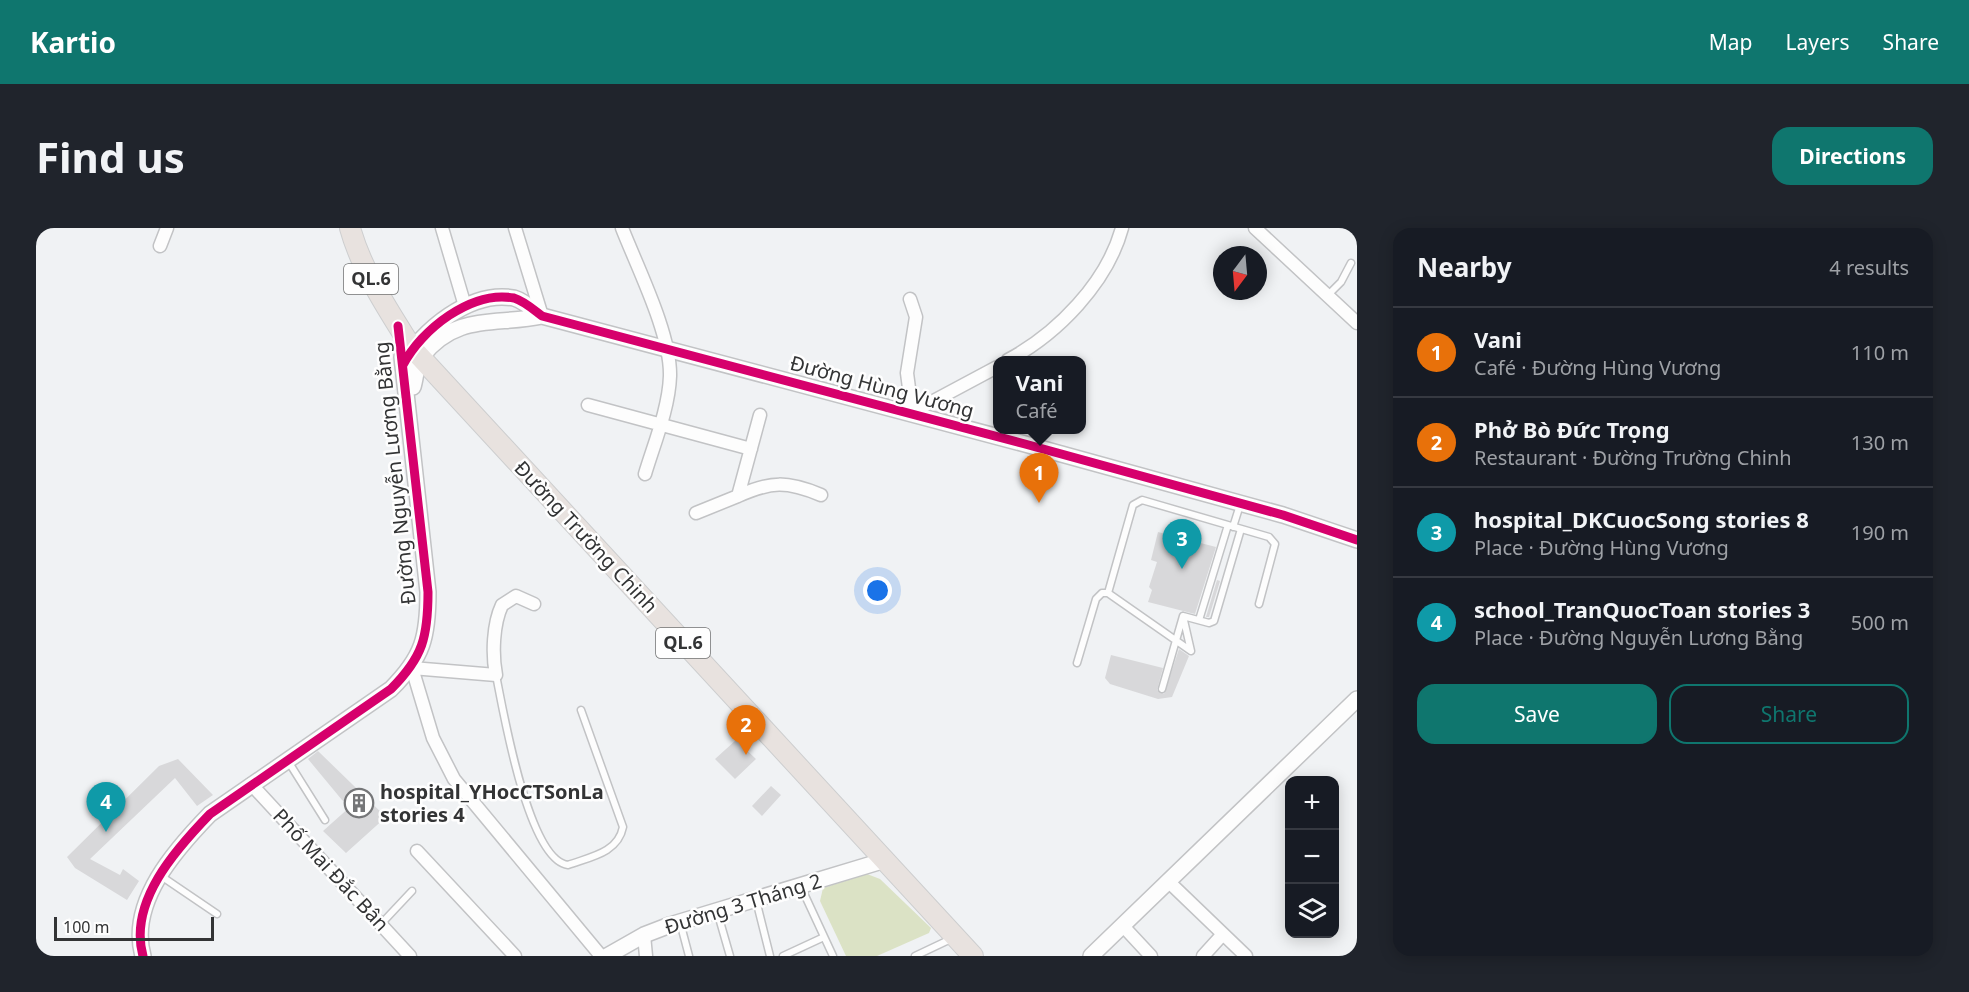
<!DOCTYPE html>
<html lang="en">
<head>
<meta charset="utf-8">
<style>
  :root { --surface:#171b24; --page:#20242c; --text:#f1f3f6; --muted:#9ea1a6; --line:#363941; --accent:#0f766e }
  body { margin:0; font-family:"Noto Sans",sans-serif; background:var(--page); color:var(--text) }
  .controls { position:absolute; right:18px; bottom:18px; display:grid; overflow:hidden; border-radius:12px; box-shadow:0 3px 15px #0003 }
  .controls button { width:54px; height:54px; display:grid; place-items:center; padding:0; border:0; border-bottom:2px solid var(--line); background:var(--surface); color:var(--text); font:30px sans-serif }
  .compass { position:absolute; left:1177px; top:18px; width:54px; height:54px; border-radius:50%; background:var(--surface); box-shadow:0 3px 15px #0003; rotate:196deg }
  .scale { position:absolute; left:18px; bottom:15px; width:160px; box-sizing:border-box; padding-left:6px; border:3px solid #333435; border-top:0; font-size:16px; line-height:21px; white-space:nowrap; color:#333435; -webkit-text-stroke:4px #fefefe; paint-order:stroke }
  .you { position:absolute; left:842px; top:363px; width:21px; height:21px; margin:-15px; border:4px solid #fff; border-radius:50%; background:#1a73e8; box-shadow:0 0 0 9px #1a73e833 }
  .badge { display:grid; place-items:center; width:39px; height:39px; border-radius:50%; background:var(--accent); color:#fff; font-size:20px; font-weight:700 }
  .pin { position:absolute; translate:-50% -50px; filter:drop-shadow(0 2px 3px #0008) }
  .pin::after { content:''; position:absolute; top:32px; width:21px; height:18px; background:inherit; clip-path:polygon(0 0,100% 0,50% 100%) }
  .popup { position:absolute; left:957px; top:128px; width:93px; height:78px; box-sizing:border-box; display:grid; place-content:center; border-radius:12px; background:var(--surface); filter:drop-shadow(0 2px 4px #0005); font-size:20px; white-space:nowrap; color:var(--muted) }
  .popup b { font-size:22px; color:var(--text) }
  .popup::after { content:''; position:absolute; left:50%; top:100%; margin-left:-12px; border:12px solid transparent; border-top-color:var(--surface) }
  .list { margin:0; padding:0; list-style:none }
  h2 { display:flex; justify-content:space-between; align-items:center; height:78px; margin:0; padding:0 24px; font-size:26px }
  h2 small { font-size:20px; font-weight:400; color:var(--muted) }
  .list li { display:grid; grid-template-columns:39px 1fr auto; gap:18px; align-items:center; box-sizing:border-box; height:90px; padding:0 24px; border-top:2px solid var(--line) }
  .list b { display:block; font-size:22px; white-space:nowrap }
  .list p { margin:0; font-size:20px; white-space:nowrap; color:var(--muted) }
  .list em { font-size:20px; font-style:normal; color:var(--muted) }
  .actions { display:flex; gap:12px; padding:18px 24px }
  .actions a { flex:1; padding:14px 0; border:2px solid var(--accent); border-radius:18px; text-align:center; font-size:21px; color:var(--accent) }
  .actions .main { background:var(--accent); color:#fff }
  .icon { flex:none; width:33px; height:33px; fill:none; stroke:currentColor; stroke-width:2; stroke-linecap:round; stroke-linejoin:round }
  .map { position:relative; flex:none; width:1321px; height:728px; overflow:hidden; border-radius:18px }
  header { display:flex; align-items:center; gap:36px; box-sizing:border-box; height:84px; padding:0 30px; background:var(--accent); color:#fff }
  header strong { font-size:28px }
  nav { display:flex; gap:33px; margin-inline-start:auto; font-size:21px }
  .intro { display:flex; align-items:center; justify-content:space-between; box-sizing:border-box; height:144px; padding:0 36px }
  h1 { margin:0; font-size:42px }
  .button { padding:15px 27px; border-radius:18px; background:var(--accent); color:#fff; font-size:21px; font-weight:700 }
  main { display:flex; gap:36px; padding:0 36px }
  aside { flex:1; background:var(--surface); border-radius:18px; box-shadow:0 3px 15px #0003 }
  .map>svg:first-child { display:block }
</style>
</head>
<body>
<header>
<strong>Kartio</strong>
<nav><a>Map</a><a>Layers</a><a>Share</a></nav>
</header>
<div class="intro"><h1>Find us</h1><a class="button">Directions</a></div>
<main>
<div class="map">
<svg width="1321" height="728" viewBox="0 0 1321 728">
  <rect width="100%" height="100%" fill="#f0f2f4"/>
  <path fill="#dbe2c5" d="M831,646L844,651L895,700L893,705L841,728H810L784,673L787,660Z"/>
  <path fill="#d8d8da" d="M1122,304L1180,319L1159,386L1112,374L1116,362L1113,359L1121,334L1115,332Z
    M1181,352L1184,353L1173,389H1170Z
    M1143,421L1153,428L1136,469L1122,471L1074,456L1069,450L1075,427L1127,440L1121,462L1128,466Z
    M700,512L720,531L699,551L679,531Z
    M282,523L350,589L310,625L287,603L315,578L306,572L272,531Z
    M142,531L177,567L161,578L139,550L54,631L84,647L87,641L103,653L91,672L39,640L31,629L123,538Z
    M735,558L745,567L726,588L716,578Z"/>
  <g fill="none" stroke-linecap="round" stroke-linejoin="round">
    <g stroke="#c2c3c5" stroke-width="9">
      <path id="service" d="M1292,67L1305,54L1315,35
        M1197,299L1204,277
        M1205,301L1178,393L1173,395L1147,388L1155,423L1072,365L1097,277L1106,272L1233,309L1239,316L1223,376
        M1163,392L1192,297
        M1041,435L1060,371L1066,365H1072
        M460,447C467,482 492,632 532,637C554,629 582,625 587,599L545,482
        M1126,461L1147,388
        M252,533L289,592
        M125,648L181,686
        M765,659L797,728
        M720,672L734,728
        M681,683L694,728
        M644,694L653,728
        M345,696L376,663
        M747,728L788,709
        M879,728L917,710"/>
    </g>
    <g stroke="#c2c3c5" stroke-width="15">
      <path id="minor" d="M406,0L429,78
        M479,0L506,88
        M586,0C602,41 635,106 634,148C633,180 618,216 609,246
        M1219,0L1321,95
        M124,18L131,0
        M874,71L880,89L871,145L876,183
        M972,132C1021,106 1071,55 1086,0
        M552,177L715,221
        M875,185L961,139
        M702,268C735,253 751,253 785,267
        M660,285L702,268L724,187
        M498,376L480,368L466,377C457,396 456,426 460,447L376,440L397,510L418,551L565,728
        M215,556L374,728
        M381,623L479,728
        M1134,655L1210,728
        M1087,698L1115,728
        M608,707L610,728
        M1167,728L1187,706"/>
    </g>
    <g stroke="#c2c3c5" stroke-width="18">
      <path id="tertiary" d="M367,137C385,102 435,62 478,70C488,73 498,82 506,88L989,216L1247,287L1321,312
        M377,159C380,150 380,135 386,128C422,84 460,98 506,88
        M107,728C92,674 140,621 174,586L355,461C387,429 392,409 392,364L366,129
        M571,728L608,707L634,697L846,633
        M1055,728L1321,471"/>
    </g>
    <g stroke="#cdcecf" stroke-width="22">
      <path id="primary" d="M314,0C326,43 352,82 376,120L937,728"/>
    </g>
    <use href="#service" stroke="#fdfdfd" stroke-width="6"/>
    <use href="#minor" stroke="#fdfdfd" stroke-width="12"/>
    <use href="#tertiary" stroke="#fdfdfd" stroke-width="15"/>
    <use href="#primary" stroke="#e8e2df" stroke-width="20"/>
    <g stroke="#fefefe" stroke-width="13">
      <path id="cycleway" d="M367,137C385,102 435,62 478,70C488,73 498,82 506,88L989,216L1247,287L1321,312
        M107,728C92,674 140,621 174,586L355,461C387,429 392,409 392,364L362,98"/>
    </g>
    <use href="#cycleway" stroke="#d6006c" stroke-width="9"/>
  </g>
  <defs>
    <g id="building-ring" transform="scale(1.5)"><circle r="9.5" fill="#fefefe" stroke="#757678" stroke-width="1.5"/><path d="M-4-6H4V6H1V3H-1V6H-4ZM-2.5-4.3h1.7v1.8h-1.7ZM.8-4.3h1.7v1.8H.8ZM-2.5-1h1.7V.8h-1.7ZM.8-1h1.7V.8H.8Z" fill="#757678"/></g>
  </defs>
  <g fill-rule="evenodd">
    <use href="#building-ring" x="323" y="575"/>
  </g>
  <g text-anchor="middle" stroke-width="5" stroke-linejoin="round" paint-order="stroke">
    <g fill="#fefefe" stroke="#707171" stroke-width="1.5">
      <rect x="308" y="36" width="54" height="30" rx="4.5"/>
      <rect x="620" y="400" width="54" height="30" rx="4.5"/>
    </g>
    <g font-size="18" font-weight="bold" fill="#333435">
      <text x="335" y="57">QL.6</text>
      <text x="647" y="421">QL.6</text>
    </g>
    <g font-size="20" fill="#333435" stroke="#fefefe">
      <text transform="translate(846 159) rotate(15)" y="7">Đường Hùng Vương</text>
      <text transform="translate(359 245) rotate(-96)" y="7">Đường Nguyễn Lương Bằng</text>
      <text transform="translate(550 309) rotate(47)" y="7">Đường Trường Chinh</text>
      <text transform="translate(295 642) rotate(47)" y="7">Phố Mai Đắc Bân</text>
      <text transform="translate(707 676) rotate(-17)" y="7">Đường 3 Tháng 2</text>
    </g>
    <g font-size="20" font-weight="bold" fill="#333435" stroke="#fefefe" text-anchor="start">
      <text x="344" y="571">hospital_YHocCTSonLa<tspan x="344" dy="23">stories 4</tspan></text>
    </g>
  </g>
</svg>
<div class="controls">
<button>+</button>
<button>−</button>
<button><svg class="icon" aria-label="layers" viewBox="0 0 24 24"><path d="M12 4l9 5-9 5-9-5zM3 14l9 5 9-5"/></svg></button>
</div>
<svg class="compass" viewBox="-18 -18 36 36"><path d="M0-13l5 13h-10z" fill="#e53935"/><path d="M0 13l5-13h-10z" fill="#9ea1a6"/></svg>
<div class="scale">100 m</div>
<div class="you"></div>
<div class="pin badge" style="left:1003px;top:275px;background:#e8710a">1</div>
<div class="popup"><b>Vani</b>Café</div>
<div class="pin badge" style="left:710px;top:527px;background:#e8710a">2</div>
<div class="pin badge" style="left:1146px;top:341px;background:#0f9aa8">3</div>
<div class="pin badge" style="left:70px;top:604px;background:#0f9aa8">4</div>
</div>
<aside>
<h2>Nearby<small>4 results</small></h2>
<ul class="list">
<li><span class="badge" style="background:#e8710a">1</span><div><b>Vani</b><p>Café · Đường Hùng Vương</p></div><em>110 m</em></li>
<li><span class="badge" style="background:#e8710a">2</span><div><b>Phở Bò Đức Trọng</b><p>Restaurant · Đường Trường Chinh</p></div><em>130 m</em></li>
<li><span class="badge" style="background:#0f9aa8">3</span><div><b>hospital_DKCuocSong stories 8</b><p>Place · Đường Hùng Vương</p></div><em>190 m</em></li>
<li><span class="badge" style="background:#0f9aa8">4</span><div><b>school_TranQuocToan stories 3</b><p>Place · Đường Nguyễn Lương Bằng</p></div><em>500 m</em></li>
</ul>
<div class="actions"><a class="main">Save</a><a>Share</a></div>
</aside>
</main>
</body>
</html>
